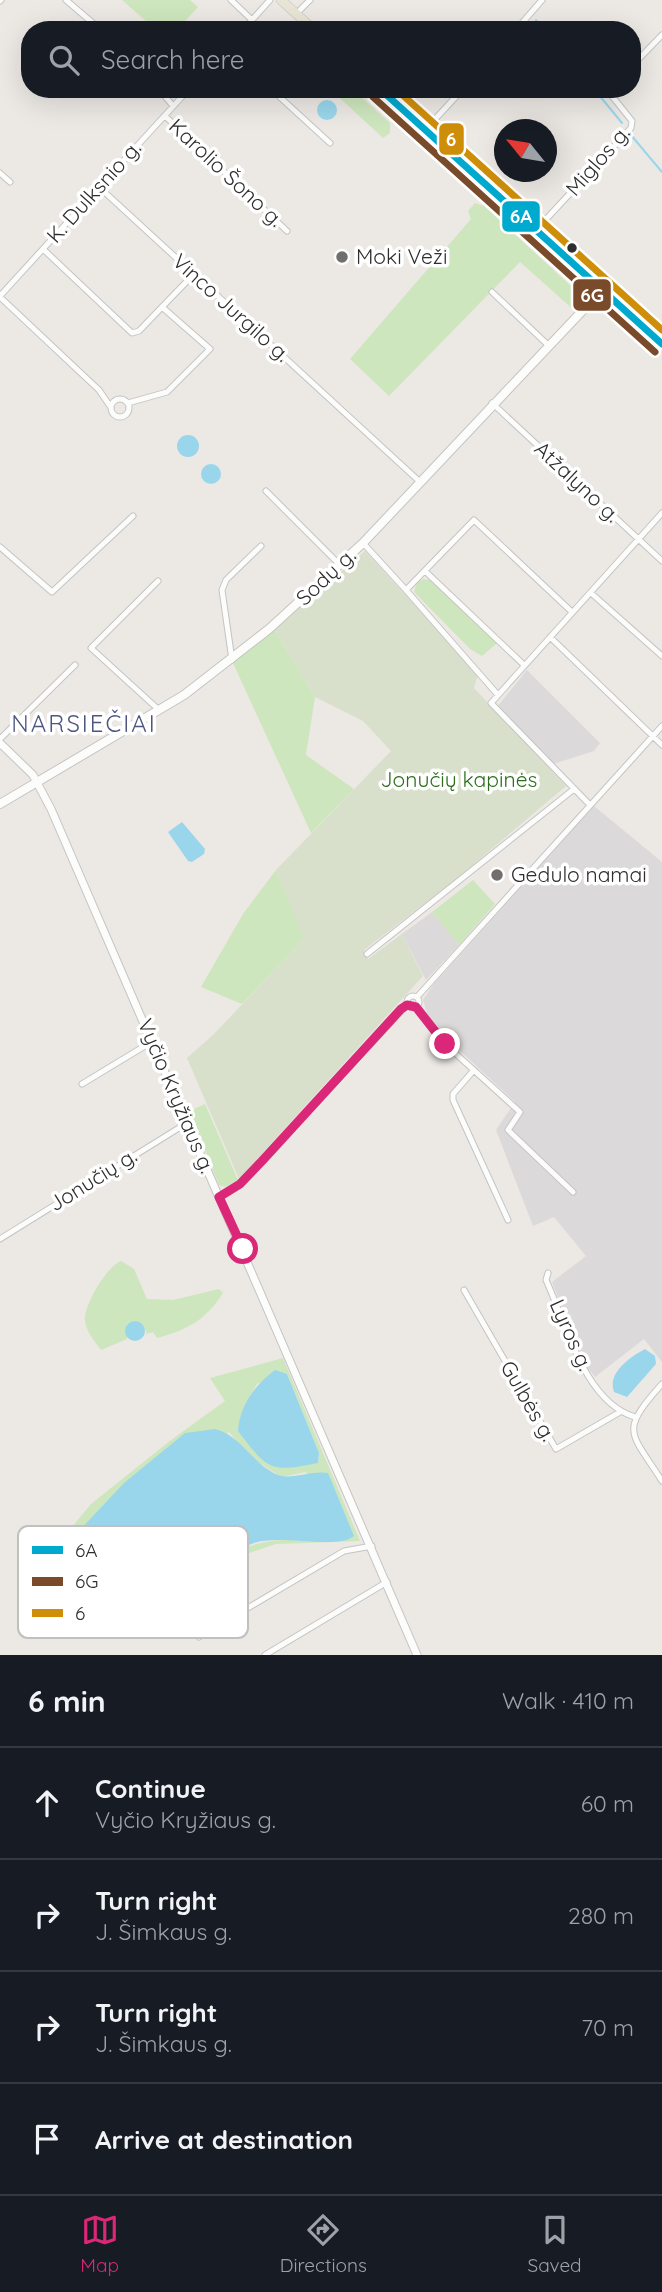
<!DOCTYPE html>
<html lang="en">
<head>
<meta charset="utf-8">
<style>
  :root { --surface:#171b24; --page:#20242c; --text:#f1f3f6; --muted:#9ea1a6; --line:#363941; --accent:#db2777 }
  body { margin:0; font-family:Quicksand,sans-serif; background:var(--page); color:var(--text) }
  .compass { position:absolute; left:494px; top:119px; width:63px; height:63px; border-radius:50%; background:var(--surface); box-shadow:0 7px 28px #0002; rotate:300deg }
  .stop { position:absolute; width:21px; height:21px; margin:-16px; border:5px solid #db2777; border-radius:50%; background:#fff }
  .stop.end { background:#db2777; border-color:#fff; box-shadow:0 2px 7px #0008 }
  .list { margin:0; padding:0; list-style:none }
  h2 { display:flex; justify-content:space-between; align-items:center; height:91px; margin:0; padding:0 28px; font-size:30px }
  h2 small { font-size:23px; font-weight:400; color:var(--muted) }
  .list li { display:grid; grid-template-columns:46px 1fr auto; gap:21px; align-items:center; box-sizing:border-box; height:112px; padding:0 28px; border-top:2px solid var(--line) }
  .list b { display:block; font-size:26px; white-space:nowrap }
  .list p { margin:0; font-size:23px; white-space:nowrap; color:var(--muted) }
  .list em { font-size:23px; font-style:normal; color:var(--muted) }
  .icon { flex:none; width:38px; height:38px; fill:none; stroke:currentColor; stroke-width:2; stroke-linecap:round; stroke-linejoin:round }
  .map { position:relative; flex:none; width:662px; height:1655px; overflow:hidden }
  .search { position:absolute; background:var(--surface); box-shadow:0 7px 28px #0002; left:21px; right:21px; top:21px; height:77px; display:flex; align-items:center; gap:18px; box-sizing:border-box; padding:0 24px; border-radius:28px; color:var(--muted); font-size:26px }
  .sheet { height:539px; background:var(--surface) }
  nav { display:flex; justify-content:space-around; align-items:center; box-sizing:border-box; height:98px; border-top:2px solid var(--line); background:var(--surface); font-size:19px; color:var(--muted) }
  nav a { display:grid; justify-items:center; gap:4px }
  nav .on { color:var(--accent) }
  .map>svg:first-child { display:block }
</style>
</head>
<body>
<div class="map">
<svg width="662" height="1655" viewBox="0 0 662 1655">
  <rect width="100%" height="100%" fill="#ece8e4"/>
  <path fill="#dcd9db" d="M527,670L600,743L594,751L553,764L497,707Z
    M594,806L662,862V1362L644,1339L595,1377L582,1361L552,1282L586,1256L554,1217L533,1226L496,1130L515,1102L430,1023L423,1000L433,985Z
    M432,912L459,945L426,980L402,934Z"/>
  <path fill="#cee6be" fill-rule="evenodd" d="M122,0H190L198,7L177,30H156Z
    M330,89H352L390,123V133L383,138Z
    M475,203L484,206L572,287L583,302L575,311L520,262L389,396L350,359L471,219L468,211Z
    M424,579L430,580L497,643L482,656L470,649L414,592L417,582Z
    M274,629L315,697L306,755L354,789L311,833L233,663Z
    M276,870L305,938L242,1004L201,987L243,914Z
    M473,880L495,904L459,945L432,912Z
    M205,1104L238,1180L226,1187L219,1185L189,1111Z
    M121,1261L134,1269L147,1299L173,1300L219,1289L223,1293C206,1320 187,1330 157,1338L153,1332L146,1334V1330L127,1324V1339L101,1350C95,1342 86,1331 85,1321C83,1306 107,1266 121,1261Z
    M283,1358L360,1541L276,1544L226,1561L161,1626L116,1629L43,1562L91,1504L171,1440L225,1401L210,1378ZM287,1374L319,1453L318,1463L251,1395L257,1384ZM229,1432L249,1456L281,1477L306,1472L331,1541C234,1532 224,1558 159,1622L115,1611L65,1564L61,1556Z"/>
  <path fill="#d8e0cc" d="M365,551L478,674L474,688L566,786L455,880L364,950L368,959L402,934L423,976L239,1179L187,1058L213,1035L304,939L276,870L391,751L363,721L315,697L274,629Z"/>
  <path fill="#99d6ec" d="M317 110a10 10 0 1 1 20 0a10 10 0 1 1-20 0Z
    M177 446a11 11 0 1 1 22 0a11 11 0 1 1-22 0Z
    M201 474a10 10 0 1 1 20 0a10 10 0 1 1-20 0Z
    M182,822L205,849L204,854L192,862L188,861L168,832Z
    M125 1331a10 10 0 1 1 20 0a10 10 0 1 1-20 0Z
    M645,1349L655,1356L656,1364L627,1397L614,1392C607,1373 630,1357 645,1349Z
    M275,1370L287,1374L319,1453L318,1463C270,1473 268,1470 238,1431C240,1405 255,1385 275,1370Z
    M215,1429C241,1435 252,1464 278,1475C291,1480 312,1470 328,1473L354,1536C339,1550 279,1534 254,1543C212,1557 194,1600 159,1622L115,1611L65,1564L61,1556L63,1548L124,1483L185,1433Z"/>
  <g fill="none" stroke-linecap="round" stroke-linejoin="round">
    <path stroke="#99d6ec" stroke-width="2" d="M536,20L544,30
      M594,89L622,123
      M631,135L662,172"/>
    <g stroke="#c5c4c5" stroke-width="7">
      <path id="minor" d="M66,0L101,30
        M231,0L252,20
        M0,1L1,0
        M296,14L310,0
        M243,30L270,0
        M516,30L542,0
        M632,66L662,35
        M159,89L173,106
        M271,89L330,143
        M165,116L287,231
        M425,130L463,89
        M0,173L10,182
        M99,187L419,481
        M536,230L631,128L632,121L608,91L610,89
        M43,249L132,333L139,331L162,307L210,349L167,392L128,403
        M492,292L548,345
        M0,296L189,89
        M0,297L99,390L110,406
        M162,307L194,274
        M111 408a9 9 0 1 1 18 0a9 9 0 1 1-18 0Z
        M492,403L662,561
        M266,491L340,565
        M363,543L406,590L474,520L572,612
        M0,547L52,592L133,516
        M425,571L524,665
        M158,581L91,648L159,710
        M406,590L498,695
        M591,593L662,656
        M550,637L662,745
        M232,660L222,590L226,580L261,546
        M0,739L75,665
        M590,805L491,703L662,513
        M367,954L574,789
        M407 1002a6 6 0 1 1 12 0a6 6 0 1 1-12 0Z
        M417,997L662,726
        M416,1007L445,1044L520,1112L508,1130L573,1192
        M474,1070L453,1094V1100L508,1220
        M82,1084L153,1041
        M219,1197L240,1184L407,1005
        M0,1239L187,1123
        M548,1273L546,1280C566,1323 584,1402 635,1417
        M464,1290L556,1449L620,1412
        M662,1384C619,1432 630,1431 662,1481
        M199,1637L344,1551L372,1546
        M265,1655L387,1582"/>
    </g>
    <g stroke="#c5c4c5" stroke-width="9">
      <path id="tertiary" d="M0,743L33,775L51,809L417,1655"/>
    </g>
    <g stroke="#c5c4c5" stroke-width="10">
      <path id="secondary" d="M0,804L184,695L269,629L363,543L602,290"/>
    </g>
    <g stroke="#c6c5c4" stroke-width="10">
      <path id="primary" d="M281,0L314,30
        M380,89L662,344"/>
    </g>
    <use href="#minor" stroke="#fcfcfb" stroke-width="5"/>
    <use href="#tertiary" stroke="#fcfcfb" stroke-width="7"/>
    <use href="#secondary" stroke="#fcfcfb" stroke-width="8"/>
    <use href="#primary" stroke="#e8e4d6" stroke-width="9"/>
    <g stroke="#fff" stroke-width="12">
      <path id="bus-1" d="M380,89L662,344"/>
    </g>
    <g stroke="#fff" stroke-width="12">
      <path id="bus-2" d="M373,97L655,352"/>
    </g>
    <g stroke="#fff" stroke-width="12">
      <path id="bus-3" d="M396,89L662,330"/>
    </g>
    <use href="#bus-1" stroke="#00a9ce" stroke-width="7"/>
    <use href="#bus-2" stroke="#7a4b2a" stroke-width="7"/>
    <use href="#bus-3" stroke="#cf8e09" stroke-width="7"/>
  </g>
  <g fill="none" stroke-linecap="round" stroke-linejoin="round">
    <path stroke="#db2777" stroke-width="9" d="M243,1249L219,1197L240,1184L262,1161L401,1009L407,1005L416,1007L445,1044"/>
  </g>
  <circle fill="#2e2e2e" stroke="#fff" stroke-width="2.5" cx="572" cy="248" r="6"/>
  <g fill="#706f6e" stroke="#fff" stroke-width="2.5">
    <circle cx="342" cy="257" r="7"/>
    <circle cx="497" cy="875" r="7"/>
  </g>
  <g text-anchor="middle" stroke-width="7" stroke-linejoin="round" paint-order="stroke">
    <g font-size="21" fill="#2e2e2e" stroke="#fff">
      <text transform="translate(598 161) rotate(-49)" y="7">Miglos g.</text>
      <text transform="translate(226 173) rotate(43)" y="7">Karolio Šono g.</text>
      <text transform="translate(94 192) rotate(-48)" y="7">K. Dulksnio g.</text>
      <text transform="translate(231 308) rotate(42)" y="7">Vinco Jurgilo g.</text>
      <text transform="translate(577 482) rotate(43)" y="7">Atžalyno g.</text>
      <text transform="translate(326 577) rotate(-43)" y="7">Sodų g.</text>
      <text transform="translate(176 1096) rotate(67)" y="7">Vyčio Kryžiaus g.</text>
      <text transform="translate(93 1180) rotate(-32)" y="7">Jonučių g.</text>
      <text transform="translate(571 1335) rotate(66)" y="7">Lyros g.</text>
      <text transform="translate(528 1401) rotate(60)" y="7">Gulbės g.</text>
    </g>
    <g font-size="21" fill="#2e2e2e" stroke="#fff" text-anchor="start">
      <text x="356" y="264">Moki Veži</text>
      <text x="511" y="882">Gedulo namai</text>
    </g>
    <g font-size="21" fill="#2c6e1b" stroke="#fff">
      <text x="459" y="787">Jonučių kapinės</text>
    </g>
    <g font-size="24" letter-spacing="2" fill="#4d5680" stroke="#fff">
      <text x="84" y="732">NARSIEČIAI</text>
    </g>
  </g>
  <rect x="18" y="1526" width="230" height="112" rx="10" fill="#fff" stroke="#c0c0c0" stroke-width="2"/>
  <rect x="32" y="1546" width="31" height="8" fill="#00a9ce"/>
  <rect x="32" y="1577" width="31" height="9" fill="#7a4b2a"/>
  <rect x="32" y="1609" width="31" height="8" fill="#cf8e09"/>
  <g font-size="19" fill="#2e2e2e">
    <text x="75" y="1557">6A</text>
    <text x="75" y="1588">6G</text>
    <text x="75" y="1620">6</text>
  </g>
  <g stroke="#fff" stroke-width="2.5">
    <rect x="438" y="122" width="27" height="34" rx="7" fill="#cf8e09"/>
    <rect x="501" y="200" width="40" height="33" rx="7" fill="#00a9ce"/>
    <rect x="572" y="278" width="40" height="34" rx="7" fill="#7a4b2a"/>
  </g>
  <g font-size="19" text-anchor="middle" font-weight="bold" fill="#fff">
    <text x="451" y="146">6</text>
    <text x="521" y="223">6A</text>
    <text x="592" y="302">6G</text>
  </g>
</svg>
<svg class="compass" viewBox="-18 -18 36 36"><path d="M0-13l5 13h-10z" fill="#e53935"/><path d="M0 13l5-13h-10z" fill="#9ea1a6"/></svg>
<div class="stop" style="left:243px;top:1249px"></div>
<div class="stop end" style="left:445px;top:1044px"></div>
<div class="search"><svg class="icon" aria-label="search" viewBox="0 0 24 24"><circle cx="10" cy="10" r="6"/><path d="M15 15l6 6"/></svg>Search here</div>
</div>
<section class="sheet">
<h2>6 min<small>Walk · 410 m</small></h2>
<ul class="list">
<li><svg class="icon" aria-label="ahead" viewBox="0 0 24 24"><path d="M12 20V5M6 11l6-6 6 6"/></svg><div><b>Continue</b><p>Vyčio Kryžiaus g.</p></div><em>60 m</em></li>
<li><svg class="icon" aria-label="right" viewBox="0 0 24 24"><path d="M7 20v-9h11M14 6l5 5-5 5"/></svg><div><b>Turn right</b><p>J. Šimkaus g.</p></div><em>280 m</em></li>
<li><svg class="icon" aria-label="right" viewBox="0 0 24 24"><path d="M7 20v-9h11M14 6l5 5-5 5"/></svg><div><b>Turn right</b><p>J. Šimkaus g.</p></div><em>70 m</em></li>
<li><svg class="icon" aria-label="arrive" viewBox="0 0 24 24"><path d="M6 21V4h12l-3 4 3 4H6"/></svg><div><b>Arrive at destination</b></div></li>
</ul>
</section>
<nav>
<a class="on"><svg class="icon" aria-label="map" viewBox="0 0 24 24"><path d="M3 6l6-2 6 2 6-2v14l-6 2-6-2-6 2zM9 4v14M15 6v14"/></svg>Map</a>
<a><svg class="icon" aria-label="directions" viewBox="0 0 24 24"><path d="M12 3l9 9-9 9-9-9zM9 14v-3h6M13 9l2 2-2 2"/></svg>Directions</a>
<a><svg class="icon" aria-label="saved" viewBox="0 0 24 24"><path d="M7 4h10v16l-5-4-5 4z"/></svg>Saved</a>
</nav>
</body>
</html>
